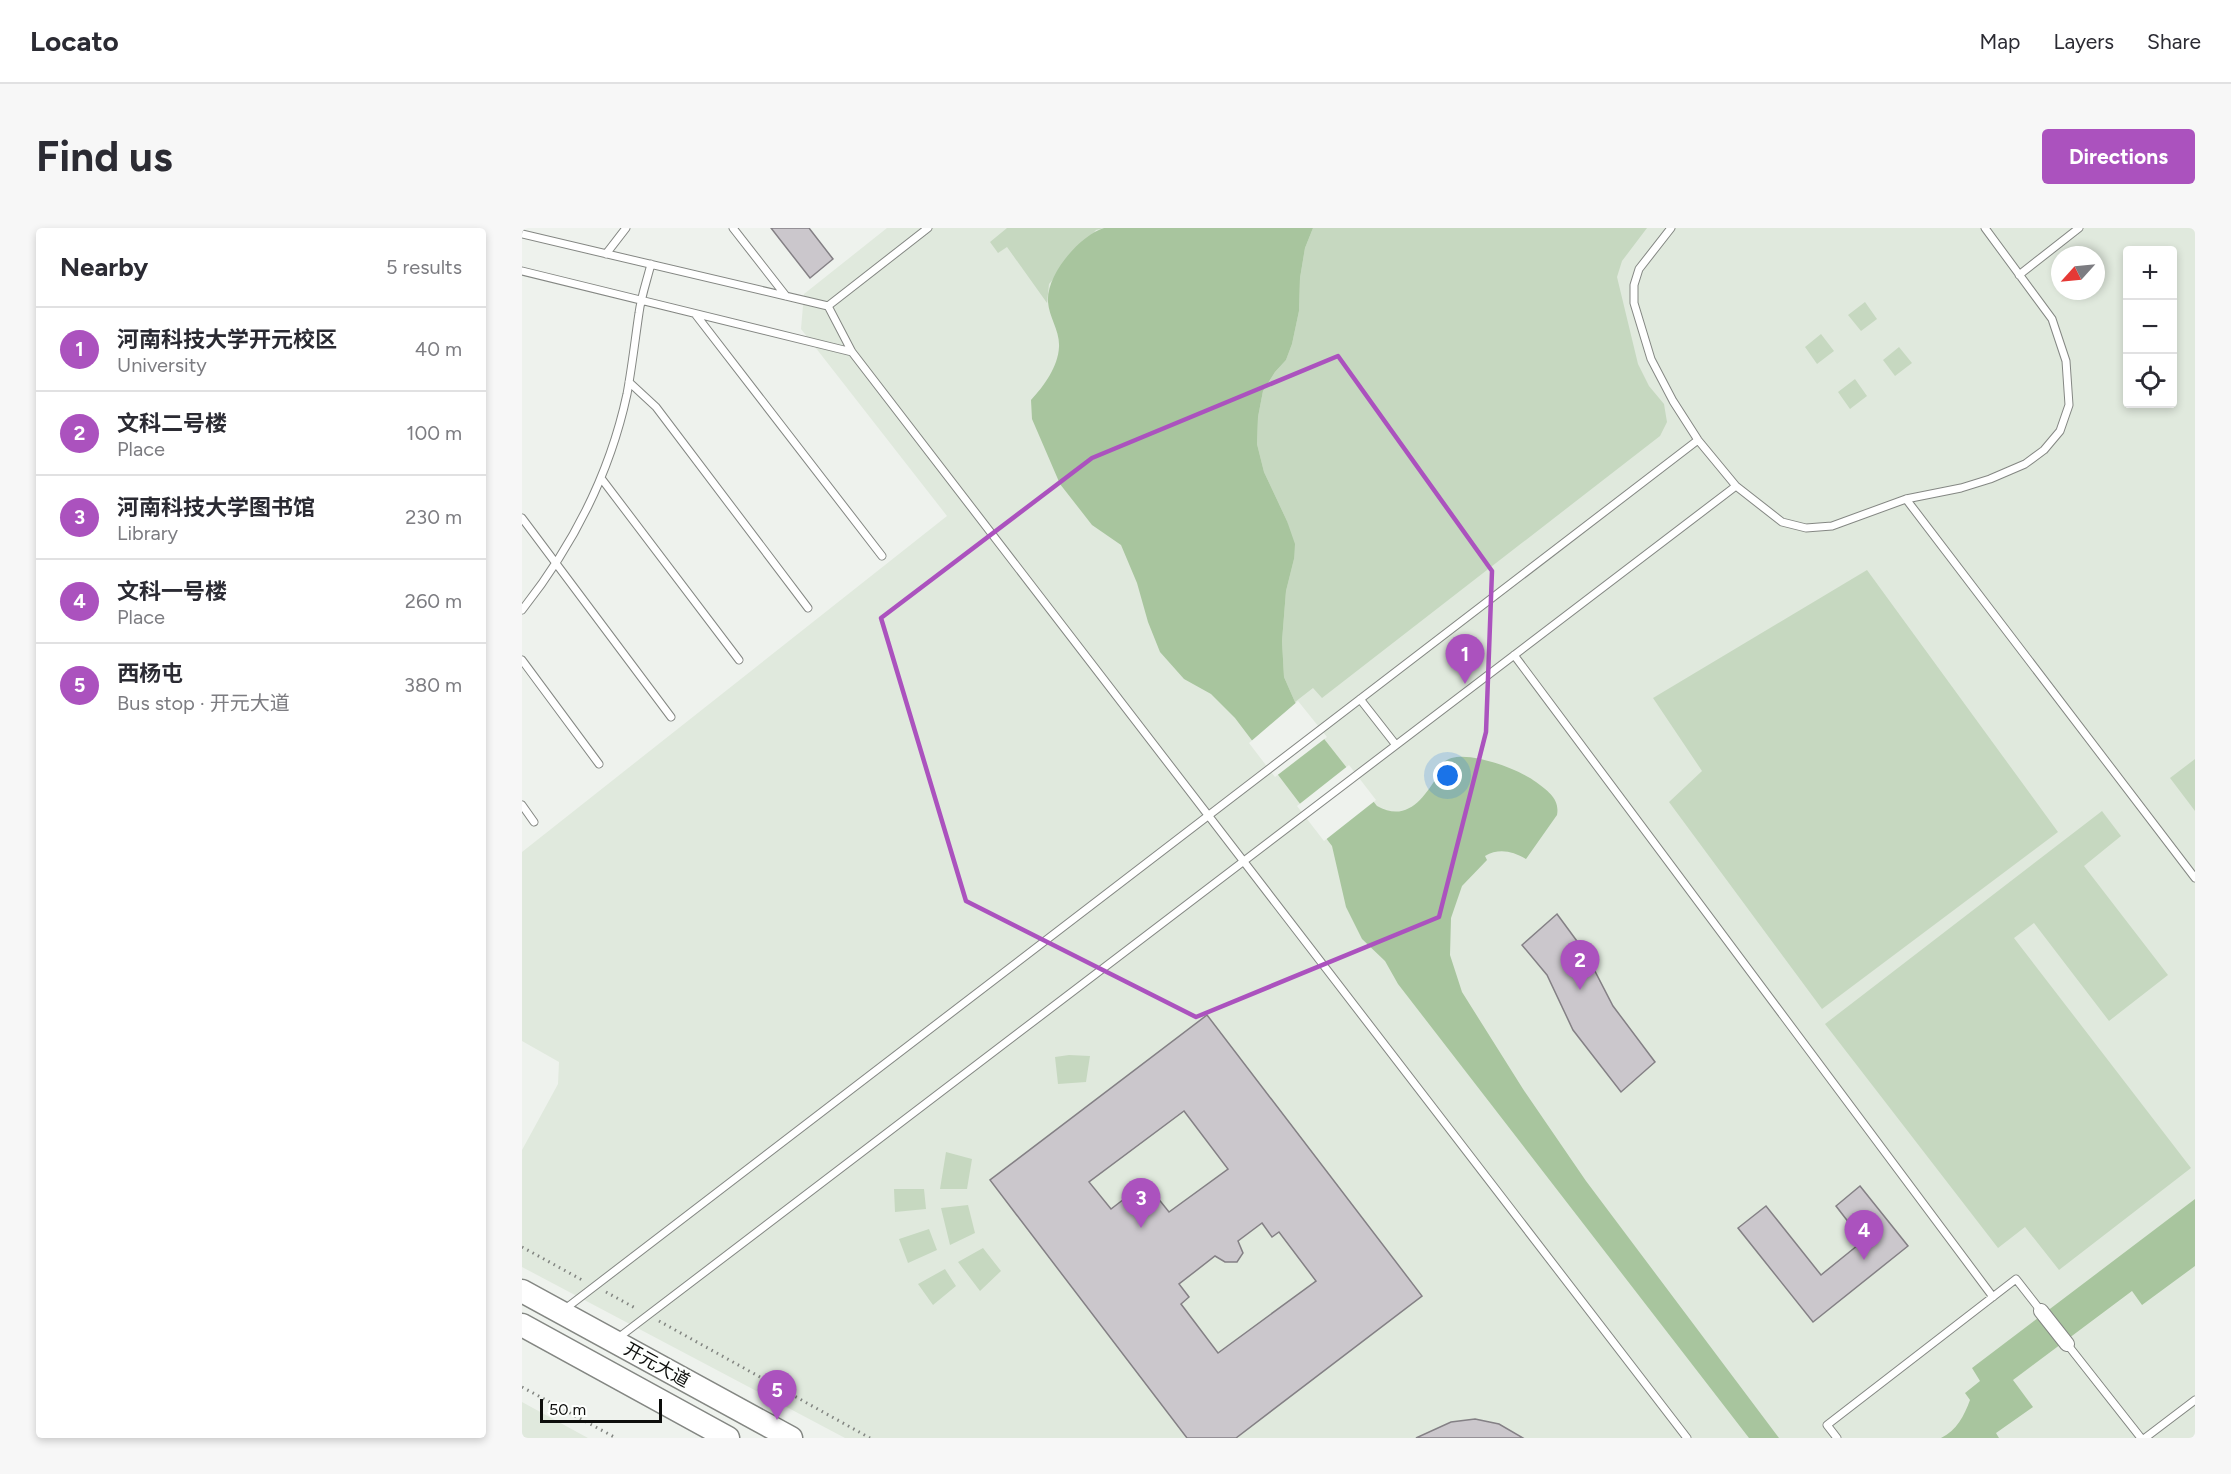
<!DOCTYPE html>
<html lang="en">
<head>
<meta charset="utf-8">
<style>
  :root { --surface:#fff; --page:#f7f7f7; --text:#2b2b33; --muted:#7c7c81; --line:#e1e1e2; --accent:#ab52be }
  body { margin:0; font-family:Figtree,"Noto Sans SC",sans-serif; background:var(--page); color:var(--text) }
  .controls { position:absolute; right:18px; top:18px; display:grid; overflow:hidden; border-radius:6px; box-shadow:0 3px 9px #0003 }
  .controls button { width:54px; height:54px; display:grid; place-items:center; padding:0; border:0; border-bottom:2px solid var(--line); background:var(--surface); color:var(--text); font:30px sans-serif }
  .compass { position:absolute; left:1529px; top:18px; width:54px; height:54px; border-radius:50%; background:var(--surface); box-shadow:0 3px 9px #0003; rotate:243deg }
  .scale { position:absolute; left:18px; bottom:15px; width:122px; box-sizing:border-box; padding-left:6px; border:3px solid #0d0e0c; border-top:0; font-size:16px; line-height:21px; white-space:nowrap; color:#0d0e0c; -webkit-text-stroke:4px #fdfffd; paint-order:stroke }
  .you { position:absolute; left:926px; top:548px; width:21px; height:21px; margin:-15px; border:4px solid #fff; border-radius:50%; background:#1a73e8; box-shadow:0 0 0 9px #1a73e833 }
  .badge { display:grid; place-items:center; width:39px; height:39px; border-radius:50%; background:var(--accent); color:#fff; font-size:20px; font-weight:700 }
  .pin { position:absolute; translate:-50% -50px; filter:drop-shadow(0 2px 3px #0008) }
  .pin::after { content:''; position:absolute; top:32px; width:21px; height:18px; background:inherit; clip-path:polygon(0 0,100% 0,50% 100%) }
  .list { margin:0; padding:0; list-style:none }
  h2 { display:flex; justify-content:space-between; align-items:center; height:78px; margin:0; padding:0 24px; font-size:26px }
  h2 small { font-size:20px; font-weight:400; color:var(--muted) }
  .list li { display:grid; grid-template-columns:39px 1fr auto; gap:18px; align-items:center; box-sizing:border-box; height:84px; padding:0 24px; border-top:2px solid var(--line) }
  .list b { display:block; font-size:22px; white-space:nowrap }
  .list p { margin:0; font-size:20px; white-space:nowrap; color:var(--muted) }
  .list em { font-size:20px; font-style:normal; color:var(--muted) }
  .icon { flex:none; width:33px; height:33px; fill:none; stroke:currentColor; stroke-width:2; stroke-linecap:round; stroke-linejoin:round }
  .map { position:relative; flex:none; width:1673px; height:1210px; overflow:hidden; border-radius:6px }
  header { display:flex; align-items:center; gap:36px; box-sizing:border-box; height:84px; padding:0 30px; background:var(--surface); border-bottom:2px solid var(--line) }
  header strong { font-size:28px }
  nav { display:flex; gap:33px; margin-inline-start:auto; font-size:21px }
  .intro { display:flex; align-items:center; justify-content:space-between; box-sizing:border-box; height:144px; padding:0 36px }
  h1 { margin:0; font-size:42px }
  .button { padding:15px 27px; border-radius:6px; background:var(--accent); color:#fff; font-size:21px; font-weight:700 }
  main { display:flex; gap:36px; padding:0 36px }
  aside { flex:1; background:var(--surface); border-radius:6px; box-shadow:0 3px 9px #0003 }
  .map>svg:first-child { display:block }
</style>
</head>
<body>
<header>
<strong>Locato</strong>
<nav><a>Map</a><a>Layers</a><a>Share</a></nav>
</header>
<div class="intro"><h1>Find us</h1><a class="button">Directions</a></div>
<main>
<aside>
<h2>Nearby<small>5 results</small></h2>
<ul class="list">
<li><span class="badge">1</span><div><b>河南科技大学开元校区</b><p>University</p></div><em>40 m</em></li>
<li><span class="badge">2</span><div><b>文科二号楼</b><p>Place</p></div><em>100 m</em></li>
<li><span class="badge">3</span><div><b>河南科技大学图书馆</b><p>Library</p></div><em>230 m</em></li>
<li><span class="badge">4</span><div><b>文科一号楼</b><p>Place</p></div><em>260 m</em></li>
<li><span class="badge">5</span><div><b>西杨屯</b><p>Bus stop · 开元大道</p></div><em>380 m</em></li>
</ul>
</aside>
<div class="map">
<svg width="1673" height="1210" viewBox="0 0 1673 1210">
  <rect width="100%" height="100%" fill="#eef2ed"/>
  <path fill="#e0e9dd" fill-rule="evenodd" d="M365,0H1673V1210H323L0,1039V922L36,856L37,834L0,813V624L425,288L279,101L282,66ZM1606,22H1650V176H1606ZM1538,27H1574V63H1538Z
    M0,1174L66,1210H0Z"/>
  <path fill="#c6d8c0" d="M485,0H582L574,2L527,56L525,75L485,19L476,25L468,14Z
    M791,0H1125L1100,33L1095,49L1116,136L1127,158L1142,176L1145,194L1138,208L800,470L791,460L773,474L762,449L760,413L764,363L772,331L765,293L742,244L735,216L736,189L741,163L753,144L764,132L770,116L777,83L778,50L783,20Z
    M1343,74L1355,91L1339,103L1326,87Z
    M1299,106L1312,123L1295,136L1283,119Z
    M1377,119L1390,135L1373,148L1361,132Z
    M1333,151L1345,168L1328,181L1316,164Z
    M1345,342L1536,604L1300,781L1147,574L1180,543L1131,470Z
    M1673,531V583L1648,550Z
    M1580,583L1599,608L1562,638L1646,747L1587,793L1512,695L1492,710L1669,940L1537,1042L1503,999L1476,1020L1303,796Z
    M547,827L568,828L564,854L536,856L533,829Z
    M424,924L450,931L445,961H418Z
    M372,961H402L404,981L373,984Z
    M446,977L453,1005L428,1017L419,980Z
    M407,1001L415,1022L386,1035L377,1011Z
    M461,1020L479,1043L458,1063L436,1034Z
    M423,1041L434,1058L411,1077L396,1056Z"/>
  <path fill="#a8c59e" d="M582,0H791L783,20L778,50L777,83L770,116L764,132L753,144L741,163L736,189L735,216L742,244L765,293L773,316L772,331L764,363L760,413L762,449L773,474L855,578C885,595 902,570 916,547C918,543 919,537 922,534C939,518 999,542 1014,554C1026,563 1038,571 1035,587L1004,631C990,623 977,620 963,628L965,632L940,658L929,690L928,727L940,764L1001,861L1064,953L1257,1210H1227L876,756L863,733L840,711L824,679L810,618L713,490L689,466L662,451L638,424L626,394L615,355L599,317L570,297L538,256L510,191L509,172C522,158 536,139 537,119C538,103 527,89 526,74C524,47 557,8 582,0Z
    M1673,971V1038L1620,1077L1610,1063L1491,1152L1511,1179L1474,1205L1477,1210H1419C1435,1202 1442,1188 1448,1172L1443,1165L1458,1153L1450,1140Z"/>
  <path fill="#eef2ed" d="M776,473L805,509L753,549L727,515Z
    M827,537L854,572L802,613L775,578Z"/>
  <path fill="#cbc7cc" stroke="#848085" stroke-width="1.5" fill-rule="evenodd" d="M249,0H287L311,31L288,50Z
    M1035,686L1063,724L1091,778L1133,834L1099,864L1051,802L1025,747L1000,717Z
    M685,787L900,1068L714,1210H665L468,952ZM662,883L706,941L647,984L627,959L619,958L589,981L567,954ZM740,995L750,1009L757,1004L794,1053L696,1125L659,1076L667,1069L657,1056L693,1028L703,1034H715L721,1025L716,1013Z
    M1338,958L1386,1018L1291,1094L1216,1000L1244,978L1299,1047L1341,1013L1314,978Z
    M953,1191L977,1196L1001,1210H894L929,1194Z"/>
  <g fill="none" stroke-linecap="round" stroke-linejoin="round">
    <g stroke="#848783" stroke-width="9">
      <path id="lane" d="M211,0L264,68
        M406,0L306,78L330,124L1165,1210
        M1149,0L1117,41L1112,57V75L1129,131L1151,173L1176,212L1214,258L1260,294L1284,300L1310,298L1384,271L1439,260L1468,251L1503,236L1522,222L1538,203L1547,177L1544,133L1530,91L1463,0
        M0,6L306,78
        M84,26L104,0
        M0,43L330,124
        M1497,47L1557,0
        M174,87L360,328
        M107,154L134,179L286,380
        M79,250L217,432
        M1384,271L1673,650
        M0,290L149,489
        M0,382C50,319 88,245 105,166C110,139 113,112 117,85C119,69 125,52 129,36
        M992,427L1471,1069
        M0,432L77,536
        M838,471L874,517
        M0,577L12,594
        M43,1081L1176,212
        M96,1110L1214,258
        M1545,1116L1619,1210
        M1315,1210L1305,1197L1494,1051L1519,1083
        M1623,1210L1673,1172"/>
    </g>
    <g stroke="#848783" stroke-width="16">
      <path id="street" d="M1519,1083L1545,1116"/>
    </g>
    <g stroke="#848783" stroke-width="25">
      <path id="primary" d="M0,1063L269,1210
        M0,1097L206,1210"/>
    </g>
    <path stroke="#828581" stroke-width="3" stroke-dasharray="1.5 4.5" stroke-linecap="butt" d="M0,1019L62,1053
      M84,1064L115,1081
      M137,1093L348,1210
      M0,1159L94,1210"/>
    <use href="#lane" stroke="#fff" stroke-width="7"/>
    <use href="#street" stroke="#fff" stroke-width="14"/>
    <use href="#primary" stroke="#fff" stroke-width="22"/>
  </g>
  <path fill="none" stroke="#ab52be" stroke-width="4.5" stroke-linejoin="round" d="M816,128L970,343L964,504L917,689L674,789L444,673L359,390L570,230Z"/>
  <g text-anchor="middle" stroke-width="4.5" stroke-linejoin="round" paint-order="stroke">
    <g font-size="18" fill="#0d0e0c" stroke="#fdfffd">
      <text transform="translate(135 1137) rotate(29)" y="6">开元大道</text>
    </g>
  </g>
</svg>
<div class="controls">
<button>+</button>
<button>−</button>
<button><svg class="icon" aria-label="locate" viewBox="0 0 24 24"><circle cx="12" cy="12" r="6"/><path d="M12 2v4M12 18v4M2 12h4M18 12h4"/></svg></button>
</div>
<svg class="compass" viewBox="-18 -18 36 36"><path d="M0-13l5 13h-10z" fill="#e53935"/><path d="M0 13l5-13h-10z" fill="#7c7c81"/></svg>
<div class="scale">50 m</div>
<div class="you"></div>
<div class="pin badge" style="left:943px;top:456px">1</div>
<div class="pin badge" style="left:1058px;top:762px">2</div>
<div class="pin badge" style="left:619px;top:1000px">3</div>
<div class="pin badge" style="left:1342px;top:1032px">4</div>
<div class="pin badge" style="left:255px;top:1192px">5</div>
</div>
</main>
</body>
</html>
